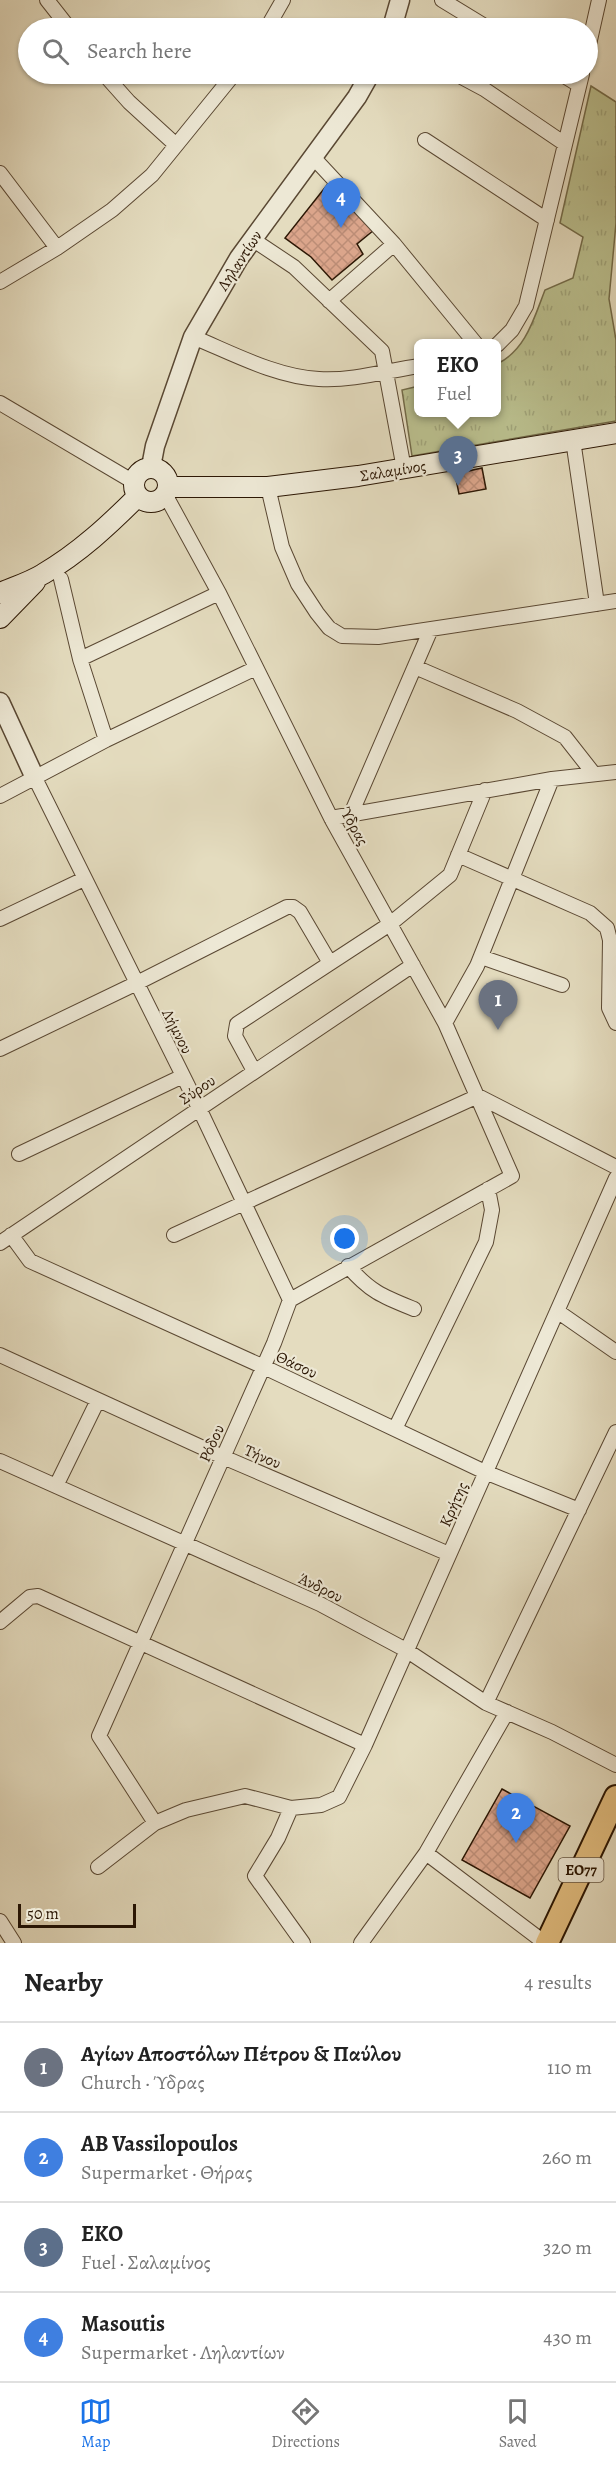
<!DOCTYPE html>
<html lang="en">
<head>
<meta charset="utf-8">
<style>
  :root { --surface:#fff; --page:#f2f2f2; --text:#222; --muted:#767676; --line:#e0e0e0; --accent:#1a73e8 }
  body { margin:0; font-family:Alegreya,serif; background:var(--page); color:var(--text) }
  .scale { position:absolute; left:18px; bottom:15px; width:118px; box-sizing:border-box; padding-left:6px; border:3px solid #2c1704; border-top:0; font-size:16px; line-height:21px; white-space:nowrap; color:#2c1704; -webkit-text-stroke:4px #ede8d5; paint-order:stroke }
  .you { position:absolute; left:345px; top:1239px; width:21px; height:21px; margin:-15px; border:4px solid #fff; border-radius:50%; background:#1a73e8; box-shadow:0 0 0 9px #1a73e833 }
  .badge { display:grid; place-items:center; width:39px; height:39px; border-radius:50%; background:var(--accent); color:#fff; font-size:20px; font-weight:700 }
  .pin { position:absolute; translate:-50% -50px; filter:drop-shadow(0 2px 3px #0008) }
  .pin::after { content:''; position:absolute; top:32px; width:21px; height:18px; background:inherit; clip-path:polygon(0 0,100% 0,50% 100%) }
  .popup { position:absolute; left:414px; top:339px; width:87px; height:78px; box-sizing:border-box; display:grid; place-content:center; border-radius:9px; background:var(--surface); filter:drop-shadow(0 2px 4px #0005); font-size:20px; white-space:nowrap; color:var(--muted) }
  .popup b { font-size:22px; color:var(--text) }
  .popup::after { content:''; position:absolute; left:50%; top:100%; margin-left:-12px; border:12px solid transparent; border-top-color:var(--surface) }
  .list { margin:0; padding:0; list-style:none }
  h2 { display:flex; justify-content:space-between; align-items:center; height:78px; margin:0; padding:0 24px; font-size:26px }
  h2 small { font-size:20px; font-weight:400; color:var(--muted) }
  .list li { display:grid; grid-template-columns:39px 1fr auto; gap:18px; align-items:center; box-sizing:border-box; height:90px; padding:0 24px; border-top:2px solid var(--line) }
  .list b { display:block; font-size:22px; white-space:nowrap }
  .list p { margin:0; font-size:20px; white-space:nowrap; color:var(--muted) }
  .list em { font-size:20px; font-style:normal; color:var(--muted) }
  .icon { flex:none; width:33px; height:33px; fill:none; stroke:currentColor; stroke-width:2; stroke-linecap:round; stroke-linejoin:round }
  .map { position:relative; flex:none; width:616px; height:1943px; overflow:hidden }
  .search { position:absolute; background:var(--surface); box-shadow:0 2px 4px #0004; left:18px; right:18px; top:18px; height:66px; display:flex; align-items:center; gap:15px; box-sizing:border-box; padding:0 21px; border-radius:33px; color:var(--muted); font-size:22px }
  .sheet { height:438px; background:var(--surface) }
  nav { display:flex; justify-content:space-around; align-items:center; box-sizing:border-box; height:84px; border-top:2px solid var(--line); background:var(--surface); font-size:16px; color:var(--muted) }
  nav a { display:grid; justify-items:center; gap:3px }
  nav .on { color:var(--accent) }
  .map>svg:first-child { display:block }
</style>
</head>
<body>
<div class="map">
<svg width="616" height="1943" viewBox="0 0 616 1943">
  <defs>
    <pattern id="grass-tufts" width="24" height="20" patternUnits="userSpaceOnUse" patternTransform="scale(1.5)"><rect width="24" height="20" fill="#babf8e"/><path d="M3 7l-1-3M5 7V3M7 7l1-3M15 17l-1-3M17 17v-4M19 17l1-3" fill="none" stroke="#a0a379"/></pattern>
    <pattern id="building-cross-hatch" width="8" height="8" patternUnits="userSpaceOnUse" patternTransform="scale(1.5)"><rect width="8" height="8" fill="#dba58b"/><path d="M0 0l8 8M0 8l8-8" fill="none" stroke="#bc8d76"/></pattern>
  </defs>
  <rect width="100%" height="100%" fill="#e4dcbf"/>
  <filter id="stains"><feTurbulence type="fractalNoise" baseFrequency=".00333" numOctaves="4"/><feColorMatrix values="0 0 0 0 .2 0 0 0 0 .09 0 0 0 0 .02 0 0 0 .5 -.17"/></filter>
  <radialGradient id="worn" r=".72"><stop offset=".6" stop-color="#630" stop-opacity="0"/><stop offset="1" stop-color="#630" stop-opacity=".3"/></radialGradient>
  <path fill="url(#grass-tufts)" stroke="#736b49" stroke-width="1.5" d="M591,86L616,102V223L609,299L616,340V421L412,456L402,390L419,386V412H497V364C526,350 534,318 545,290L573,278L583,237L560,223Z"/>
  <path fill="url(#building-cross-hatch)" stroke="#2c1704" stroke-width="1.5" d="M327,185L355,207L374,230L357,244L363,254L332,280L311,257L285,238Z
    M482,468L486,489L459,494L455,474Z
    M502,1789L570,1826L530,1898L462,1860Z"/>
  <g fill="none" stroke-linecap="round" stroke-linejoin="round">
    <g stroke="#5a4833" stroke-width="16">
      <path id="minor" d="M47,0L69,28
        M442,0L488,28
        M267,28L283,0
        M588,49L599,0
        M104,74L129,102L176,145
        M456,74L484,89L565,144
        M561,74L579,85
        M425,140L547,220
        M312,156L394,244L476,344
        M0,173L57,248
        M252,239L294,267L382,351L404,469
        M0,282L57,248L112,210L152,175L234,74
        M329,301L394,244
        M193,337C232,353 276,377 319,379C352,381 386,371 419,366
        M497,345L512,330L526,306L582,74
        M0,403L127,478L134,480
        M573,440L597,604
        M268,487L282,547L298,584L317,613L329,628L342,636L378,637L616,601
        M61,579L80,659L106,740
        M80,659L219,593
        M415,667L517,711L565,737L594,774
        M35,778L199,1108L290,1300
        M0,796L106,740L256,668
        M351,814L431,629
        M331,818L552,779L616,772
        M458,855L590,913L607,928L610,940L609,1008L616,1023
        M0,919L84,879
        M481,957L562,985
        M445,1023L477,966L552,779
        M0,1049L135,984L287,907H293L300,912L330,963
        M254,1071L235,1036L237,1024L390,924L450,875L485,790
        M19,1154L183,1076
        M11,1235L30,1261L264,1367L485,1472L579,1510
        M174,1235L478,1096L616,1167
        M0,1243L413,965
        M348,1266C370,1292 384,1297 414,1309
        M557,1311L616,1352
        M0,1355L223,1457L449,1554
        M395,1429L486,1242L492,1210L488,1189
        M0,1461L320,1604L406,1650L486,1703L552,1732L616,1765
        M56,1486L98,1400
        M0,1622L30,1597L38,1596L365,1745
        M486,1703L616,1432
        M291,1808L278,1838L255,1876L303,1943
        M155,1823L99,1736L274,1343L290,1300L512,1176L445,1023L331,818L219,593L165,494
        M426,1853L545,1943
        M98,1867L155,1823L186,1810L245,1796L291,1808L321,1805L339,1797L365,1745L616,1178
        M0,1921L14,1943
        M361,1943L426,1853L507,1712"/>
    </g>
    <g stroke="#5a4833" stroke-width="21">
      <path id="tertiary" d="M392,28L400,0
        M151,467L155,446L193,337L239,258L357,97L370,74
        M0,702L35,778"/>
    </g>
    <g stroke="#2c1704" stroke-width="22">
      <path id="secondary" d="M134 485a17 17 0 1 1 34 0a17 17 0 1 1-34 0Z
        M168,487H268L358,476L616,433
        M0,593C14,587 30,582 43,574C79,553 109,525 138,496
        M0,618L35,582"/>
    </g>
    <g stroke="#2c1704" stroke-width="26">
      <path id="primary" d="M547,1943L616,1797"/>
    </g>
    <use href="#minor" stroke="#ede8d5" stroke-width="14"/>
    <use href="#tertiary" stroke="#ede8d5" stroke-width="18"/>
    <use href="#secondary" stroke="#ede8d5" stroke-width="20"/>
    <use href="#primary" stroke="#e2be80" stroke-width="22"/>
  </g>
  <g text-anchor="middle" stroke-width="4.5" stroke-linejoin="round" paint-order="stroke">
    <rect fill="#ede8d5" stroke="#665643" stroke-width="1.5" x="558.5" y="1858" width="45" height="24" rx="4.5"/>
    <g font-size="15" font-weight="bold" fill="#2c1704">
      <text x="581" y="1875">ΕΟ77</text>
    </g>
    <g font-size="16" fill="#2c1704" stroke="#ede8d5">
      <text transform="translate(239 260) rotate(-57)" y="6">Ληλαντίων</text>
      <text transform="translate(393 470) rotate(-9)" y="6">Σαλαμίνος</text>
      <text transform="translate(355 826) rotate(61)" y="6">Ύδρας</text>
      <text transform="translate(178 1031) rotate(63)" y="6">Λήμνου</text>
      <text transform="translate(197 1089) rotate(-34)" y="6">Σύρου</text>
      <text transform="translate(297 1364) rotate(25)" y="6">Θάσου</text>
      <text transform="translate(211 1443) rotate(-66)" y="6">Ρόδου</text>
      <text transform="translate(263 1456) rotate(23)" y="6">Τήνου</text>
      <text transform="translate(453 1504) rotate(-66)" y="6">Κρήτης</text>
      <text transform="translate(321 1587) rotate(26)" y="6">Άνδρου</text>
    </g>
  </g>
  <rect width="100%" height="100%" filter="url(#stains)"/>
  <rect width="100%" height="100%" fill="url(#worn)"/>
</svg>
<div class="scale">50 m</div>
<div class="you"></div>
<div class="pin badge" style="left:498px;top:1030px;background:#6b7280">1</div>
<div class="pin badge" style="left:516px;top:1843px;background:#3f7fe0">2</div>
<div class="pin badge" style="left:458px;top:486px;background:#5c6f8a">3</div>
<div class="popup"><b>EKO</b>Fuel</div>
<div class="pin badge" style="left:341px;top:228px;background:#3f7fe0">4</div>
<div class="search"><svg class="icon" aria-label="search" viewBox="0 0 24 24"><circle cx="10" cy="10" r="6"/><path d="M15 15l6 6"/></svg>Search here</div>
</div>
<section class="sheet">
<h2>Nearby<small>4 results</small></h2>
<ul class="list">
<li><span class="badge" style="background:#6b7280">1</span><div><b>Αγίων Αποστόλων Πέτρου &amp; Παύλου</b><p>Church · Ύδρας</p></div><em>110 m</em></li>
<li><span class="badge" style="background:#3f7fe0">2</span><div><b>AB Vassilopoulos</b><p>Supermarket · Θήρας</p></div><em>260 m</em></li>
<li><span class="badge" style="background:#5c6f8a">3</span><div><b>EKO</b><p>Fuel · Σαλαμίνος</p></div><em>320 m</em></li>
<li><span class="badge" style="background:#3f7fe0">4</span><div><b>Masoutis</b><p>Supermarket · Ληλαντίων</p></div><em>430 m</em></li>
</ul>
</section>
<nav>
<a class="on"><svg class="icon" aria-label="map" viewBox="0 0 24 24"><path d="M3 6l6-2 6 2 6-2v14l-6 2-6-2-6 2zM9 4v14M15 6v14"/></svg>Map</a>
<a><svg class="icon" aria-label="directions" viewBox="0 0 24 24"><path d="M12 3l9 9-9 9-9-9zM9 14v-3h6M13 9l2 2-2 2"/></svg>Directions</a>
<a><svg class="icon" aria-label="saved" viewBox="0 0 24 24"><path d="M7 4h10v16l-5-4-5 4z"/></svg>Saved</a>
</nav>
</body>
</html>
